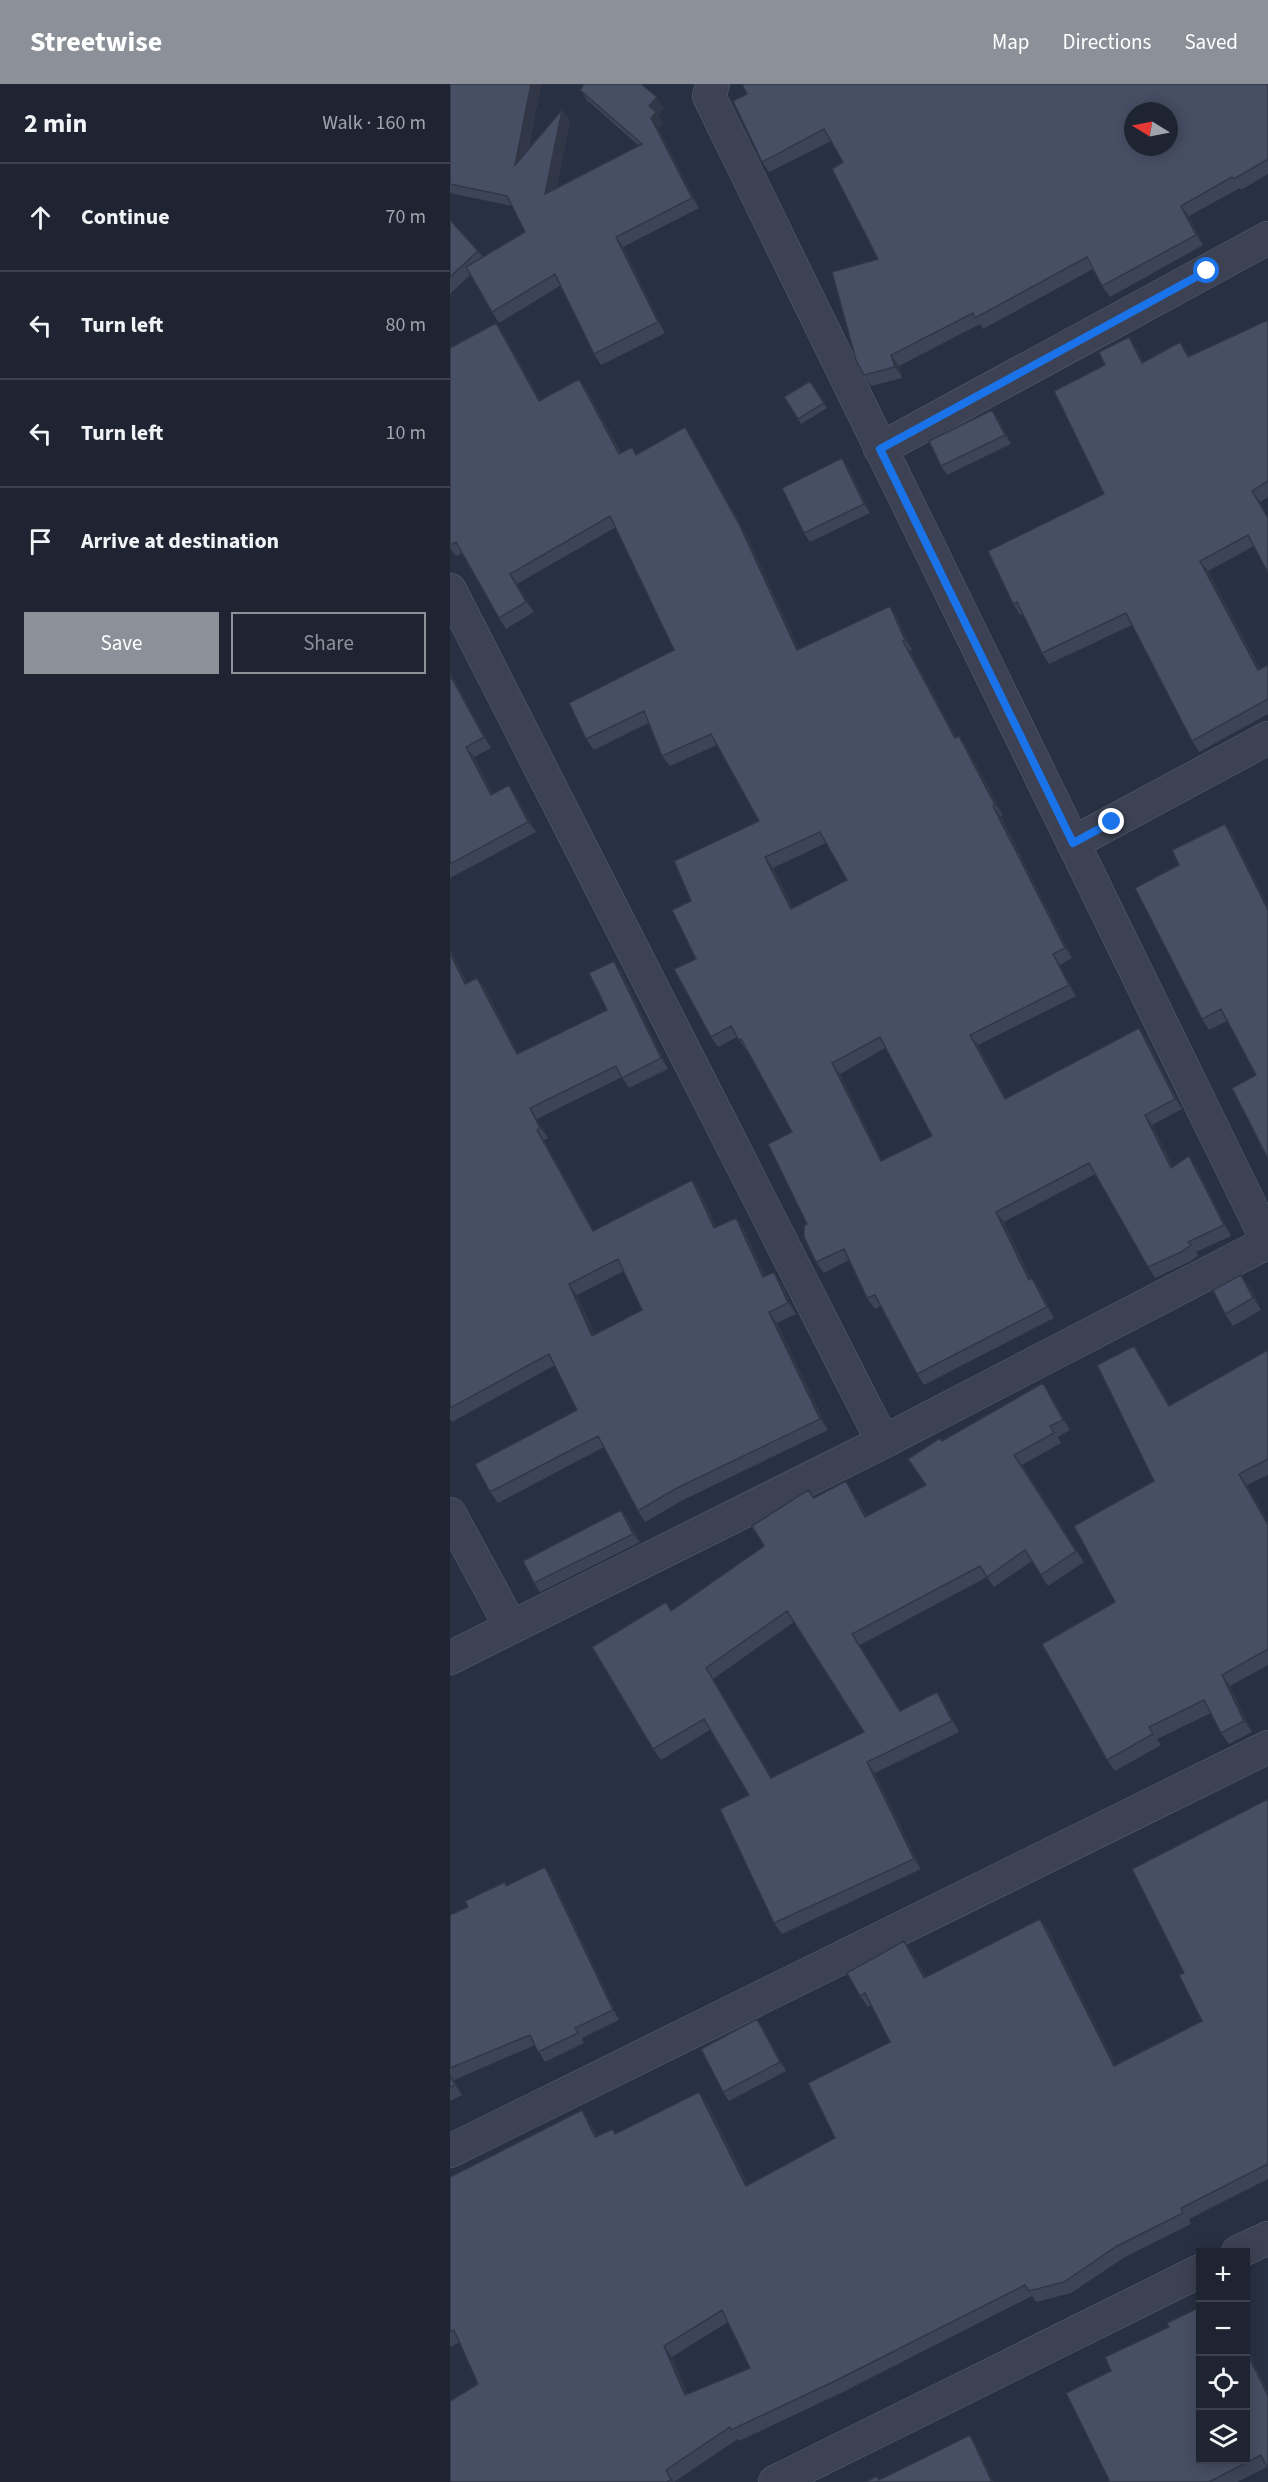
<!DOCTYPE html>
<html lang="en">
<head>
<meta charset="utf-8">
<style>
  :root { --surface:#1e2432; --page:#2b303e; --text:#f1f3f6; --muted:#a1a4ac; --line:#3c414d; --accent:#8c9099 }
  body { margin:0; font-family:"Source Sans 3",sans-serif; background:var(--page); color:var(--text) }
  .controls { position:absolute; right:18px; bottom:18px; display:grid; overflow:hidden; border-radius:0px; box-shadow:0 3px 15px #0003 }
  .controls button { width:54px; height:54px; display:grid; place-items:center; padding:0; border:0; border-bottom:2px solid var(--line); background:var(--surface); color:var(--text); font:30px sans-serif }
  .compass { position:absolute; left:674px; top:18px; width:54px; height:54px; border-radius:50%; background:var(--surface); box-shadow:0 3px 15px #0003; rotate:280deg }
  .stop { position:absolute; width:18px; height:18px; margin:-14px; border:4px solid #1a73e8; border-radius:50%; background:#fff }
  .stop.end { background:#1a73e8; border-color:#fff; box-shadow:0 2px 6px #0008 }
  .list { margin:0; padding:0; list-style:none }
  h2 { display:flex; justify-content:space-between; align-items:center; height:78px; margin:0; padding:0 24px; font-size:26px }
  h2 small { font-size:20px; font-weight:400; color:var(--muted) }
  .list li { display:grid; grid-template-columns:39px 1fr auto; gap:18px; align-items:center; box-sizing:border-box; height:108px; padding:0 24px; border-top:2px solid var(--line) }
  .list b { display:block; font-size:22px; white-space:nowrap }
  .list em { font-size:20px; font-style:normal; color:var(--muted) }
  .actions { display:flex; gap:12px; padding:18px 24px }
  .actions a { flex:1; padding:14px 0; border:2px solid var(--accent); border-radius:0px; text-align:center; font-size:21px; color:var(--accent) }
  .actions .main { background:var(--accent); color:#fff }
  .icon { flex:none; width:33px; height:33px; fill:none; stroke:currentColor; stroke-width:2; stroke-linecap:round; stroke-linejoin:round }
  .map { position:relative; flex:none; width:818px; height:2398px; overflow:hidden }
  header { display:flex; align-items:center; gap:36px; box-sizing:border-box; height:84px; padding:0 30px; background:var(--accent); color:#fff }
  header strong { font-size:28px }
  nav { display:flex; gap:33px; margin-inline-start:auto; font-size:21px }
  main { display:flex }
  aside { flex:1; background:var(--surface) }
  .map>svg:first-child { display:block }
</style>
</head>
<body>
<header>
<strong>Streetwise</strong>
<nav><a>Map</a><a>Directions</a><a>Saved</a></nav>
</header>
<main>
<aside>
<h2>2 min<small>Walk · 160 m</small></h2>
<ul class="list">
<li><svg class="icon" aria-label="ahead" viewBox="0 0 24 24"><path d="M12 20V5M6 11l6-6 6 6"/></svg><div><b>Continue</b></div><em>70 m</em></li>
<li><svg class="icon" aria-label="left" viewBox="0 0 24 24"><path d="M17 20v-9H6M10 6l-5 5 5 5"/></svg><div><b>Turn left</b></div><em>80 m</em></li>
<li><svg class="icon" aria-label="left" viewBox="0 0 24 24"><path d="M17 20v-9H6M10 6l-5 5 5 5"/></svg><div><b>Turn left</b></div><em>10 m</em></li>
<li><svg class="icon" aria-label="arrive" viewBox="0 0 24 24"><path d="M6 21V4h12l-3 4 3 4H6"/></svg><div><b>Arrive at destination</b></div></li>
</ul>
<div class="actions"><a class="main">Save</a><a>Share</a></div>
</aside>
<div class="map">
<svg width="818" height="2398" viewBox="0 0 818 2398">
  <rect width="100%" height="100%" fill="#283043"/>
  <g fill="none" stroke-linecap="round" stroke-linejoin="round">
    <g stroke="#5b6070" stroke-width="34">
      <path id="minor" d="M263,0L259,12L818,1158
        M430,365L818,154
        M0,506L433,1358
        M623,759L818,654
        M0,1430L61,1543
        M0,1574L433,1358L818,1158
        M0,2067L818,1663
        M788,2168L818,2154
        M325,2398L750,2187"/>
    </g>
    <use href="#minor" stroke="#3c4253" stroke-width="33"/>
  </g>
  <path fill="#3d4457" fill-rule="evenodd" d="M0,0H91L78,66L112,26L120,37L106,105L189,62L137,16L130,6L214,24L208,31L213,39L208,44L249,124L173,163L215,249L151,281L144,270L110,202L49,239L42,228L20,191L0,210V136L28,167L33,173L75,148L62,122L0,109Z
    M818,0V90L791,106L790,104L739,132L753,161L660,213L652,202L643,185L533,245L530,240L449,282L452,294L421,302L414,291L428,175L393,78L381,57L319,88L312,78L297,10Z
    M818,236V413L810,418L818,432V489L804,462L758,487L810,585L818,581V630L749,668L742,657L682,541L599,580L592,569L573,530L570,531L563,520L654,410L655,281L686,264L693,278L737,269L739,272Z
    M53,249L90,316L129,295L136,305L171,369L187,370L235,343L242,354L296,450L349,565L447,533L462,566L460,567L506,653L509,652L516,662L553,731L551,732L622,874L610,881L626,912L528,961L556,1015L689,944L696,954L732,1025L702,1041L723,1083L746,1082L781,1152L746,1168L748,1172L739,1178L705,1194L698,1183L645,1090L554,1138L581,1195L590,1205L604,1234L474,1301L467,1290L430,1222L425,1225L417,1214L399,1176L374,1189L366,1178L357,1140L342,1048L297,966H296L287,953L268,963L261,953L246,875L241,817L309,737L267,661L220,682L212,672L198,639L144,666L136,655L224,566L166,443L67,500L84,528L56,545L49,534L12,469L6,472L0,464V264ZM376,759L397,796L343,824L323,784ZM435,964L482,1052L432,1077L390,990Z
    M360,297L377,324L351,340L334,313Z
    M549,335L561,360L497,391L491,382Z
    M398,383L420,429L360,458L354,449Z
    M0,588L41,664L24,673L43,710L66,712L86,748L0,794Z
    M775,740L783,751L806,991L777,937L759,946L752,935L729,781Z
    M0,865L17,899L27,894L35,904L68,970L157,926L171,887L218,985L179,1004L172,993L87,1035L98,1054L94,1056L144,1147L250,1107L266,1143L286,1134L294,1145L315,1192L331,1199L346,1230L327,1239L378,1346L233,1416L195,1438L188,1427L154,1363L48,1419L40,1408L127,1326L105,1281L2,1338L0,1335ZM174,1187L192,1226L145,1251L127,1211Z
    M800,1203L811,1226L783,1242L775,1230Z
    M818,1266V1391L797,1401L818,1438V1581L780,1602L802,1648L779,1660L771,1649L761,1629L707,1655L711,1661L665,1687L657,1676L665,1518L704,1397L692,1274L720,1322Z
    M600,1310L620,1346L608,1353L611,1359L572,1381L634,1478L598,1502L582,1477L544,1503L537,1493L410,1561L451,1627L495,1619L509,1648L425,1689L471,1785L332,1850L324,1839L299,1711L260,1646L211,1676L203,1665L216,1518L222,1527L314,1462L364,1414L403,1408L417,1432L476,1401L492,1357ZM344,1538L414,1648L322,1693L263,1595Z
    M171,1426L178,1435L190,1458L90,1508L84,1499Z
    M818,1715V2095L739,2135L741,2140L675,2173L621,2209L586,2218L582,2212L393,2308L289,2357L288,2355L224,2398H0L28,2300L10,2258L0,2263V2093L132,2026L139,2037L147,2052L166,2049L249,2008L257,2019L298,2101L385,2054L440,1958L421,1921L418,1923L410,1912L462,1868L476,1893L590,1835L598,1846L665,1981L752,1937L734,1889ZM278,2238L300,2284L237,2310L222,2273Z
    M95,1783L102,1793L169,1936L132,1954L134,1959L95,1978L85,1961L4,1996L12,2011L0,2017V1831L18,1823L55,1798L57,1801Z
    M313,1944L336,1987L279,2017L273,2008Z
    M750,2223V2376L795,2260L817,2383L787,2398H660L661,2287L719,2243Z"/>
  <path fill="#323747" d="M81,0H91L72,91L65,81Z
    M207,13L214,24L208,31L213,39L208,44L249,124L242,114L201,34L199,22Z
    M112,26L120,37L103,121L95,110Z
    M731,122L739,132L753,161L746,151Z
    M166,153L173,163L215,249L208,238Z
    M46,239L53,249L96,327L89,317Z
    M679,253L686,264L699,289L692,279Z
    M441,271L449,282L452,294L445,283Z
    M129,295L136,305L177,381L169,370Z
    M542,326L549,335L561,360L555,351Z
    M235,343L242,354L296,450L354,576L347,566Z
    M392,374L398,383L420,429L414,420Z
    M802,407L810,418L818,432V434Z
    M750,477L758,487L816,597L808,586Z
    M60,490L67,500L84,528L76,518Z
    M440,522L447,533L462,566L455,556Z
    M453,557L460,567L512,664L505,654Z
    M0,588L41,664L34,653L0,591Z
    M509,652L516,662L553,731L545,721Z
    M16,663L24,673L49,721L41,711Z
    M59,701L66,712L86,748L78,738Z
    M543,722L551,732L622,874L615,864Z
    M775,740L783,751L818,822V826Z
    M315,773L323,784L349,836L341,825Z
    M0,865L23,911L15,900L0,869Z
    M603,870L610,881L626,912L619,901Z
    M164,877L171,887L218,985L211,974Z
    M27,894L35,904L74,981L67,970Z
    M689,944L696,954L732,1025L725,1015Z
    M520,951L528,961L562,1026L555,1015Z
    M382,979L390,990L438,1088L431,1077Z
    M80,1024L87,1035L98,1054L90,1044Z
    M695,1031L702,1041L728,1094L721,1084Z
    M87,1046L94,1056L151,1158L143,1147Z
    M739,1072L746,1082L781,1152L774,1141Z
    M242,1096L250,1107L271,1155L264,1144Z
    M546,1128L554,1138L586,1207L579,1196Z
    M286,1134L294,1145L321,1204L313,1193Z
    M324,1188L331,1199L346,1230L338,1219Z
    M791,1191L800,1203L811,1226L803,1214Z
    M582,1194L590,1205L604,1234L597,1223Z
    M119,1200L127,1211L150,1263L142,1252Z
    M319,1228L327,1239L378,1346L370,1335Z
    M684,1262L692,1274L727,1334L719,1322Z
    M593,1299L600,1310L620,1346L613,1336Z
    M789,1390L797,1401L818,1438V1441Z
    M396,1397L403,1408L423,1444L415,1433Z
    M171,1426L178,1435L190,1458L183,1450Z
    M402,1550L410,1561L458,1638L450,1627Z
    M256,1584L263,1595L329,1704L321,1694Z
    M772,1591L780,1602L802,1648L794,1637Z
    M487,1608L495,1619L509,1648L502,1637Z
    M417,1678L425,1689L471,1785L464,1775Z
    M95,1783L102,1793L169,1936L163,1926Z
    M590,1835L598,1846L672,1993L664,1982Z
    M454,1857L462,1868L482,1905L474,1894Z
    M307,1935L313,1944L336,1987L330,1978Z
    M0,1990L4,1996L12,2011L5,2001Z
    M249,2008L257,2019L304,2113L296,2102Z
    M132,2026L139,2037L153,2065L145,2053Z
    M795,2260L818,2307V2312L795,2265Z
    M214,2262L222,2273L243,2322L235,2311Z
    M520,2351L527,2362L544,2398H542Z
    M216,2386L224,2398H222Z"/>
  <path fill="#474f65" stroke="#323747" stroke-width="1.5" fill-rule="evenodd" d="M0,0H81L65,81L112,26L95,110L192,60L130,6L134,0H191L207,13L199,22L206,28L201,34L242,114L166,153L208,238L144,270L105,190L42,228L16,183L75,148L57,112L0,100Z
    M292,0H818V75L784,95L782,93L731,122L746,151L652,202L637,173L525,234L523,229L441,271L445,283L414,291L406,276L382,188L428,175L382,85L393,78L374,45L312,78L283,17L297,10ZM683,27H719V63H683Z
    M0,136L28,167L0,193Z
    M818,236V397L802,407L818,434V489L798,451L750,477L808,586L818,581V615L742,657L676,529L592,569L567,518L563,520L538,467L654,410L604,307L655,281L649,268L679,253L692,279L730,258L738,273Z
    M46,239L89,317L129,295L169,370L182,363L186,371L235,343L289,440L347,566L440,522L455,556L453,557L505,654L509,652L545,721L543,722L615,864L603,870L619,901L520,951L555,1015L689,944L725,1015L695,1031L721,1084L739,1072L774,1141L738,1158L741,1161L731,1168L698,1183L639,1079L546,1128L579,1196L582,1194L597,1223L467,1290L425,1211L417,1214L394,1165L366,1178L354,1153V1142L357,1140L318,1060L342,1048L291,955L289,956L281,942L261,953L224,885L246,875L222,826L241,817L224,777L309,737L261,650L212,672L194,627L136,655L119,619L224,566L160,432L60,490L76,518L49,534L6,458L0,461V264ZM370,748L397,796L341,825L315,773ZM430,953L482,1052L431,1077L382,979Z
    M360,297L374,319L348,335L334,313Z
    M542,326L555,351L491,382L479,357Z
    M392,374L414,420L354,449L332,404Z
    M0,591L34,653L16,663L41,711L59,701L78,738L0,780Z
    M775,740L818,826V1075L782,1004L806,991L771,925L752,935L685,804L729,781L722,766Z
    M0,869L15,900L27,894L67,970L157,926L139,889L164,877L211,974L172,994L166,982L80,1024L90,1044L87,1046L143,1147L242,1096L264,1144L286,1134L313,1193L324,1188L338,1219L319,1228L370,1335L225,1405L188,1427L148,1352L40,1408L25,1380L127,1326L99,1270L0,1324ZM168,1175L192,1226L142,1252L119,1200Z
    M791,1191L803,1214L775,1230L763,1206Z
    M684,1262L719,1322L818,1266V1375L789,1390L818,1441V1565L772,1591L794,1637L771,1649L754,1616L699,1643L703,1650L657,1676L592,1560L665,1518L624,1442L704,1397L647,1281Z
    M593,1299L613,1336L600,1342L604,1349L564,1371L626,1467L591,1491L575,1466L537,1493L530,1482L402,1550L450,1627L487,1608L502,1637L417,1678L464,1775L324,1839L270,1725L299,1711L254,1635L203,1665L142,1563L216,1518L221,1527L314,1462L302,1442L358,1406L364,1414L396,1397L415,1433L476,1401L458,1375L490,1354L492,1357ZM337,1527L414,1648L321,1694L256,1584Z
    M171,1426L183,1450L84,1499L73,1477Z
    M818,1715V2080L731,2124L733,2129L667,2162L614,2198L579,2207L575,2201L385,2297L281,2346L280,2343L216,2386L221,2396L217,2398H0V2317L28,2300L4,2246L0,2248V2093L132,2026L145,2053L163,2045L165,2050L249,2008L296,2102L385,2054L358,1999L440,1958L415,1909L410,1912L397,1889L454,1857L474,1894L590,1835L664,1982L752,1937L729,1891L734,1889L682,1785ZM272,2226L300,2284L235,2311L214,2262Z
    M95,1783L163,1926L125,1944L128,1949L88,1968L80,1951L0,1984V1831L18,1823L15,1817L55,1798L56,1802Z
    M307,1935L330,1978L273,2008L251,1965Z
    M0,1992L5,2001L0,2003Z
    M750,2223V2376H795V2265L818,2312V2385L811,2371L759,2398H660L616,2309L661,2287L655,2273L719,2243L717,2239Z
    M520,2351L542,2398H415L427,2392L429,2396Z"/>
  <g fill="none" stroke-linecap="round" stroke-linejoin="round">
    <path stroke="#1a73e8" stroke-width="8" d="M662,738L623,759L430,365L757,187"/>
  </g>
</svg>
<div class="controls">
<button>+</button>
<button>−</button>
<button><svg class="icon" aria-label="locate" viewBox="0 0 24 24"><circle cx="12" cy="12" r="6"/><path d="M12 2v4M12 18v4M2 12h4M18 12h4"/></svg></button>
<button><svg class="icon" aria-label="layers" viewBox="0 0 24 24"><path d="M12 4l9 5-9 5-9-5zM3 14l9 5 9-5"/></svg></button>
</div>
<svg class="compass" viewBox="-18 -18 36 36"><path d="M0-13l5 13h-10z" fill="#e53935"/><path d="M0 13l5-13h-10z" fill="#a1a4ac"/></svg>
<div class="stop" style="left:757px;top:187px"></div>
<div class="stop end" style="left:662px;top:738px"></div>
</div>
</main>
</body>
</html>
